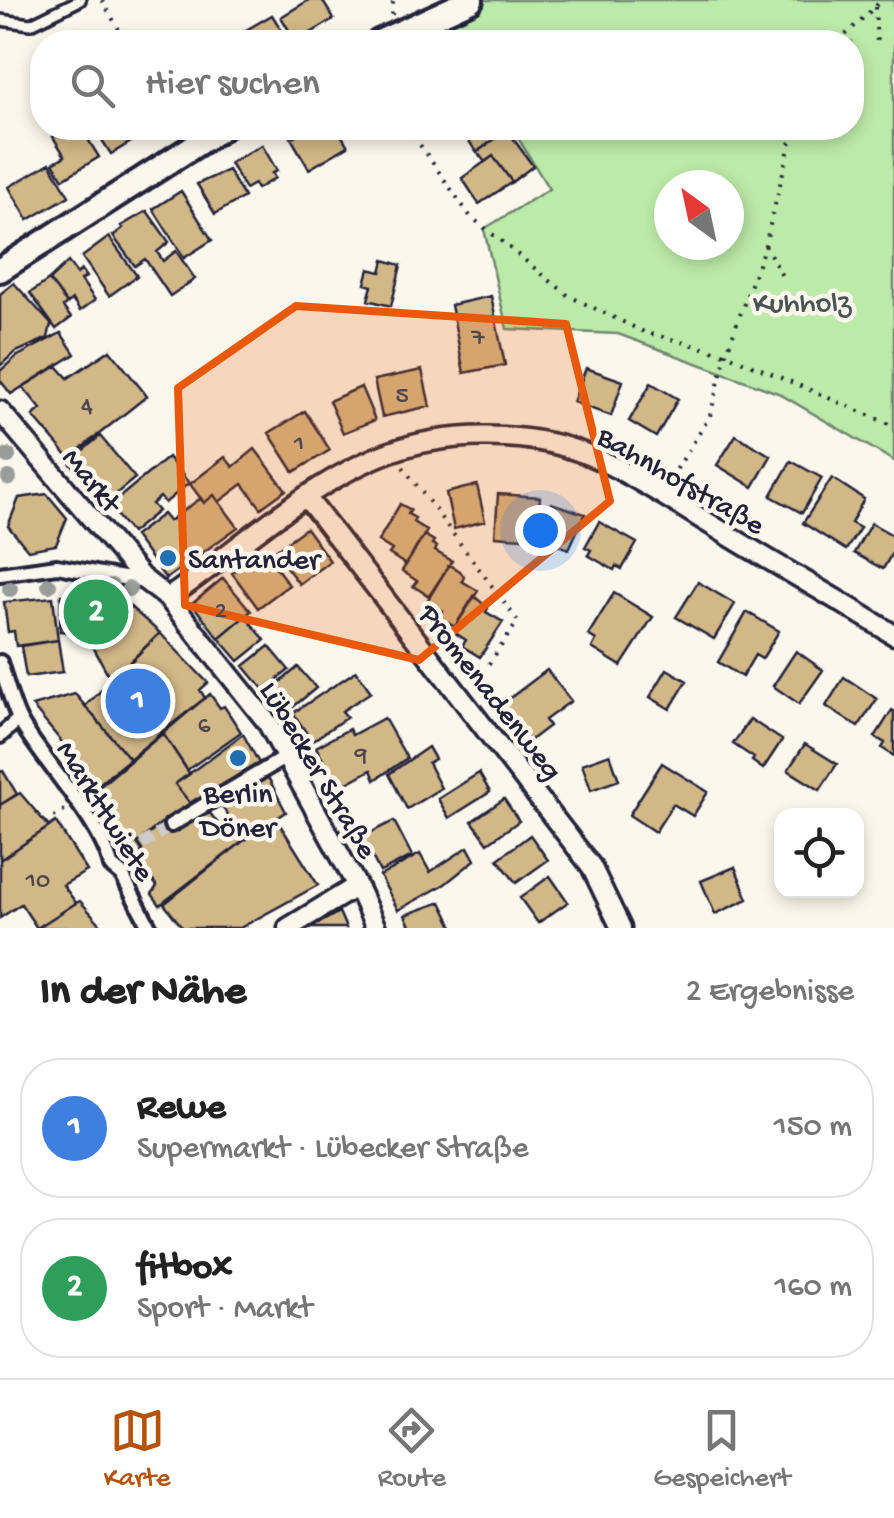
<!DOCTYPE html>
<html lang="de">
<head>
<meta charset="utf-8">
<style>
  :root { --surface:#fff; --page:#f6f6f6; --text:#222; --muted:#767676; --line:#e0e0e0; --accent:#b45309 }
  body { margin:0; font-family:"Gochi Hand",sans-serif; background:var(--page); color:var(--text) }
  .controls { position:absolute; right:30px; bottom:30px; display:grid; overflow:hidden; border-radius:20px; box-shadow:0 5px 15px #0003 }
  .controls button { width:90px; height:90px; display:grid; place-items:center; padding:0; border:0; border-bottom:2px solid var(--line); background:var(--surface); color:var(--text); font:50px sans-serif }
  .compass { position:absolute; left:654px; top:170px; width:90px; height:90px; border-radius:50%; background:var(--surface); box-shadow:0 5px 15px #0003; rotate:327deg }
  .you { position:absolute; left:540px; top:530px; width:35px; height:35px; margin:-25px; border:8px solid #fff; border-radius:50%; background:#1a73e8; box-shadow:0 0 0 15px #1a73e833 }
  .badge { display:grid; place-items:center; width:65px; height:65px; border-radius:50%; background:var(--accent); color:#fff; font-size:32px; font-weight:700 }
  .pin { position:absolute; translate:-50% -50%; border:5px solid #fff; box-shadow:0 2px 10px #0006 }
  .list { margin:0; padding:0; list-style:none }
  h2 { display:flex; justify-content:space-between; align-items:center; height:130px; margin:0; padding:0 40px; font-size:42px }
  h2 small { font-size:32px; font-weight:400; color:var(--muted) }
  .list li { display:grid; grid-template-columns:65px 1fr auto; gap:30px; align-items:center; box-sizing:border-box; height:140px; margin:0 20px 20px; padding:0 20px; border:2px solid var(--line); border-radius:40px }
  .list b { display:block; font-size:38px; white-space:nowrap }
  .list p { margin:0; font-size:32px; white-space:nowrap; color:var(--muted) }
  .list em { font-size:32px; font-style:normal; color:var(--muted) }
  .icon { flex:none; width:55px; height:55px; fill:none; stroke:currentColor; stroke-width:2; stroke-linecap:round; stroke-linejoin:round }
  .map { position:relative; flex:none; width:894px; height:928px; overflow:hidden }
  .search { position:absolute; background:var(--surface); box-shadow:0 5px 15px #0003; left:30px; right:30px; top:30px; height:110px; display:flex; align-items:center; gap:25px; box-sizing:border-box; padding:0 35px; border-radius:40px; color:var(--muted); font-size:38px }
  .sheet { height:450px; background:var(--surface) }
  nav { display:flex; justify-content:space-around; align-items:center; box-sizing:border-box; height:140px; border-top:2px solid var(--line); background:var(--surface); font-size:28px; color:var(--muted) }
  nav a { display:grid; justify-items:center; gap:5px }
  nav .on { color:var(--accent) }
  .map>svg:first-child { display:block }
</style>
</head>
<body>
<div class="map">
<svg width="894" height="928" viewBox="0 0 894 928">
  <rect width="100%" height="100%" fill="#fbf7ec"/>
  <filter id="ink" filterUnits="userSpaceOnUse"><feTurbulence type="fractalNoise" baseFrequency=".01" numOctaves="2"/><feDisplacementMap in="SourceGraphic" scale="20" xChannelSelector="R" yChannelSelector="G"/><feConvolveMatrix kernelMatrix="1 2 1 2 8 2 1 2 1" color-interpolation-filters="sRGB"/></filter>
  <g filter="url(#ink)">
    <path fill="#bceaa8" stroke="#6f8672" stroke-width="2.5" fill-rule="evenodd" d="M444,0H894V461L778,393L618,334L507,329L484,229L549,189L512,128H852V42H460L447,20ZM669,185H729V245H669Z"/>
    <path fill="#d2b787" stroke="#22223b" stroke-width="2.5" d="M309,0H322L334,19L296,42L281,17Z
      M272,15L289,42H247L241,33Z
      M68,128H81L99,157L63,179L53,163L65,156L53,137Z
      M140,128L144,134L111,154L95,129Z
      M308,128H337L348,146L309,169L291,138Z
      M459,128H505L507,130L477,152Z
      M507,130L533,166L512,182L493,156L485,162L477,152Z
      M262,145L277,171L272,173L275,178L257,189L254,184L245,189L230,163Z
      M493,156L512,182L479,204L462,178Z
      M50,163L69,196L28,220L9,187Z
      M228,170L244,197L215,214L197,184Z
      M181,191L212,240L184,258L153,209Z
      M147,211L169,242L157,252L163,261L176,251L195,279L170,296L145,259L135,266L113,236L123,228L121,226Z
      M109,237L137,276L109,296L82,257Z
      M384,260L401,265L391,306L368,300L372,286L365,284L369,269L381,272Z
      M68,262L77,274L81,270L86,277L81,280L95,300L80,311L72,300L67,304L49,280Z
      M49,280L67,304L63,307L71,318L56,329L30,293Z
      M14,283L51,324L48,338L14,353L0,366V294Z
      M491,296L505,365L464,373L451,305Z
      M61,333L75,354L11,394L0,380V371L16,357Z
      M110,350L147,396L69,458L33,416L41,409L23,387L57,366L68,378Z
      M586,368L623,381L611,416L573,402Z
      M422,370L430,406L382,417L374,380Z
      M651,383L678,399L656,437L629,421Z
      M361,387L375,420L343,433L329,401Z
      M305,411L330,450L294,472L269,433Z
      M736,435L771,456L753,487L717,465Z
      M100,436L135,478L105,503L69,462Z
      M255,449L286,490L261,508L243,484L219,502L214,495L204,503L190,484L225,457L233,467Z
      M168,457L189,483L165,503L160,497L152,504L158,511L131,533L109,506Z
      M791,461L822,478L802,513L771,496Z
      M832,478L864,499L851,523L860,528L846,550L803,523Z
      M477,485L485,521L454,529L446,493Z
      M47,494L67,518L56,545L28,550L8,526L19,498Z
      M498,494L540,497L536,539L495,536Z
      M214,495L238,527L166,579L134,536L163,514L169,521L201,498L204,503Z
      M551,503L585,514L569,549L544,540L548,528L543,526Z
      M400,504L411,510L408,514L415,518L413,522L427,531L406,565L389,554L392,550L378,541Z
      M599,522L637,543L622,569L616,566L614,570L588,555L591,550L585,547Z
      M871,523L894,536V550L883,569L854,553Z
      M306,528L330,561L299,584L274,551Z
      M424,535L434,541L432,544L437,547L435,551L452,561L429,596L413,586L417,581L402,571Z
      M263,550L289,585L258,608L232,573Z
      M449,565L460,571L464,577L462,581L478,591L455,627L439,617L443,611L427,601Z
      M223,578L251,611L219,638L192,604Z
      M698,582L735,604L714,639L676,617Z
      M614,593L653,617L621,666L592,648L596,640L588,635Z
      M61,595H102L101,602L120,604L102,632L89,639L72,637V632L60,631Z
      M474,596L488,608L486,612L503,622L480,657L462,646L466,640L452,631Z
      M53,597L58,640L16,646L14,631L8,632L4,602Z
      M120,604H127L160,633L111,680L89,639L102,632Z
      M747,612L779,631L762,659L755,655L742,677L718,662Z
      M245,616L265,640L239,661L219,638Z
      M160,633L208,683L200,690L205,698L131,760L85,706Z
      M58,640L63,672L26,677L21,646Z
      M269,646L289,670L264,690L244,666Z
      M796,651L823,670L799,704L773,686Z
      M298,667L316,688L287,712L270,691Z
      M667,669L687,681L670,709L650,697Z
      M547,670L571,701L545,720L549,726L529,741L502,704Z
      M356,671L371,692L342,711L347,717L312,741L293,713Z
      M844,677L877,699L858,727L826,706Z
      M75,694L131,760L99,787L32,706Z
      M210,694L220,708L224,706L241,732L187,770L162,732Z
      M892,710L894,711V756L882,748L885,743L875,737Z
      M384,718L407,758L375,780L371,770L338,788L316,747L349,729L352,735Z
      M750,719L782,740L763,769L752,761L754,758L733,744Z
      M162,732L190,774L175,784L190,803L137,843L142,850L138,862L126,873L110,859L116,847L85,806L87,794Z
      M243,734L260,765L246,773L245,770L230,781L233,785L199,804L196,799L190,803L175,784Z
      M805,744L837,764L820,790L788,770Z
      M428,747L435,759L428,763L441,788L407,809L389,774Z
      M610,754L619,780L591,790L582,764Z
      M662,763L708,792L693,816L673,804L655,832L629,815Z
      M3,771L17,794L0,805V772Z
      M479,773L490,792L449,818L438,799Z
      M268,777L286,812L242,842L220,802Z
      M20,793L49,827L0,860V805Z
      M504,799L519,821L488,843L472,821Z
      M210,813L222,829L230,820L242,842L160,905L152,894L157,886L138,862L142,850L137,843L161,823L178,827Z
      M277,820L318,885L240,928H183L164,904L242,842Z
      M394,821L412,856L380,872L362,837Z
      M56,822L87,871L63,885L76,903L37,928L21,904L0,918V860Z
      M530,835L548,860L516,883L498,859Z
      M468,847L475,860L445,884L398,910L380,876L420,854L430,872Z
      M735,867L748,899L715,914L701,881Z
      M550,876L568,902L538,923L520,898Z
      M80,901L104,928H37L76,903Z
      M441,902L454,928H411L405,915Z
      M339,912L346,928H311Z"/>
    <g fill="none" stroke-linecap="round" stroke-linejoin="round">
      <path stroke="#d0ccc9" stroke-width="12" stroke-dasharray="12 6" stroke-linecap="butt" d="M112,865L171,825"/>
      <g stroke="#22223b" stroke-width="16">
        <path id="service" d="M0,20L31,24L80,0"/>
      </g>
      <g stroke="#22223b" stroke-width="20">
        <path id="pedestrian" d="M0,574L57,566L145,582
          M0,662C6,681 11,703 20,721C43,762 102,823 111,866L122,875L150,928
          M0,736L19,719
          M171,825L286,757"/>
      </g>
      <g stroke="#22223b" stroke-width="25">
        <path id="minor" d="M0,411L142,578L168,598L267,722L357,886L376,928
          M306,497L591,866L621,928
          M168,598C238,550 310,481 390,452C445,432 523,431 578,451C621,466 678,505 718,529C776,565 836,598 894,635
          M288,928L357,886"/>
      </g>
      <g stroke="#22223b" stroke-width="30">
        <path id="tertiary" d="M379,42L471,0
          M0,270L222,128"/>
      </g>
      <path stroke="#22223b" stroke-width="4" stroke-dasharray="2.5 8" stroke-linecap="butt" d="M102,0L126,42
        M875,7L877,45
        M392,15L393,0
        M838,42L882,0
        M408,128L470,216L569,296L644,332L726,354L894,426
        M765,245L782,276
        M403,467L518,621L474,686
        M671,478L710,416L726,354L765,245L794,128
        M45,823L66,809"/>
      <use href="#service" stroke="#fbf7ec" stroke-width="9"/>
      <use href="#pedestrian" stroke="#fbf7ec" stroke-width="12"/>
      <use href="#minor" stroke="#fbf7ec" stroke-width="18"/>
      <use href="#tertiary" stroke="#fbf7ec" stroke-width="22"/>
    </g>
    <g fill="#999d9a">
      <circle cx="8" cy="456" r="8"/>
      <circle cx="9" cy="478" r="8"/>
      <circle cx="86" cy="584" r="8"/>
      <circle cx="49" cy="585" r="8"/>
      <circle cx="111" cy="586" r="8"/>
      <circle cx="10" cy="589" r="8"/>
      <circle cx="129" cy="589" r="8"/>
    </g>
  </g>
  <path fill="#e8590c" fill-opacity="0.2" stroke="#e8590c" stroke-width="8" stroke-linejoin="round" d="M296,306L566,324L610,501L419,660L185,605L178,388Z"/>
  <g fill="#1f6fb2" stroke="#fbf7ec" stroke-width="4">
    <circle cx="168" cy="558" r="10"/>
    <circle cx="238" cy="758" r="10"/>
  </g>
  <g text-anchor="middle" stroke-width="9" stroke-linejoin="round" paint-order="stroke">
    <g font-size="25" fill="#4e474e">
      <text x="478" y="344">7</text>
      <text x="402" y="402">5</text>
      <text x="87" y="412">4</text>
      <text x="299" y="450">1</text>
      <text x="221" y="617">2</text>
      <text x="204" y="732">6</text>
      <text x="361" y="761">9</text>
      <text x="38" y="887">10</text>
    </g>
    <g font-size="30" fill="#485456" stroke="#fbf7ec">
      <text x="802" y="311">Kuhholz</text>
    </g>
    <g font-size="30" fill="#22223b" stroke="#fbf7ec">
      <text transform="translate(93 479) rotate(50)" y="10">Markt</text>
      <text transform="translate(682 479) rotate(30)" y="10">Bahnhofstraße</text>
      <text transform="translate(492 691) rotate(52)" y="10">Promenadenweg</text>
      <text transform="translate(320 769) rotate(59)" y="10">Lübecker Straße</text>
      <text transform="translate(107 810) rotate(58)" y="10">Markttwiete</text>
    </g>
    <g font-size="30" fill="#22223b" stroke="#fbf7ec" text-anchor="start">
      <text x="188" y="568">Santander</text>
      <text x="238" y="802" text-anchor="middle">Berlin<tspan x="238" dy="34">Döner</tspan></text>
    </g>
  </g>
</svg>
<div class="controls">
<button><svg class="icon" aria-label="locate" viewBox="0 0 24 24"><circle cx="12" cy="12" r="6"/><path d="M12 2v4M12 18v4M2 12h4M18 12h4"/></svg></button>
</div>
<svg class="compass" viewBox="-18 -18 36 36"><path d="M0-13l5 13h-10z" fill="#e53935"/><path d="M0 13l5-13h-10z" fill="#767676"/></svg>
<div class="you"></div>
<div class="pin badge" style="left:138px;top:701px;background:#3f7fe0">1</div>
<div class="pin badge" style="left:96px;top:612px;background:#2e9e5b">2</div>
<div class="search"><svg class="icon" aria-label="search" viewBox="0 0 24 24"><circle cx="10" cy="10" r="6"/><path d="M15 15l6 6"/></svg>Hier suchen</div>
</div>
<section class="sheet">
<h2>In der Nähe<small>2 Ergebnisse</small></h2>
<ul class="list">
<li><span class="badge" style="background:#3f7fe0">1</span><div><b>Rewe</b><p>Supermarkt · Lübecker Straße</p></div><em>150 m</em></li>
<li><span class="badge" style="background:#2e9e5b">2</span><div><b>fitbox</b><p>Sport · Markt</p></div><em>160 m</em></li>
</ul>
</section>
<nav>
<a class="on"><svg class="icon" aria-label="map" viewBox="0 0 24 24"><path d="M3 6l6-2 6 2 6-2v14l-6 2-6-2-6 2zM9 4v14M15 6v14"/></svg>Karte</a>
<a><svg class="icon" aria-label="directions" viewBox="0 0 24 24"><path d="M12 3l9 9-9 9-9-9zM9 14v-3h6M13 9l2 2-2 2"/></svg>Route</a>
<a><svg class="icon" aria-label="saved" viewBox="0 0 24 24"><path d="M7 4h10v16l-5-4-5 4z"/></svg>Gespeichert</a>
</nav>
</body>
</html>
